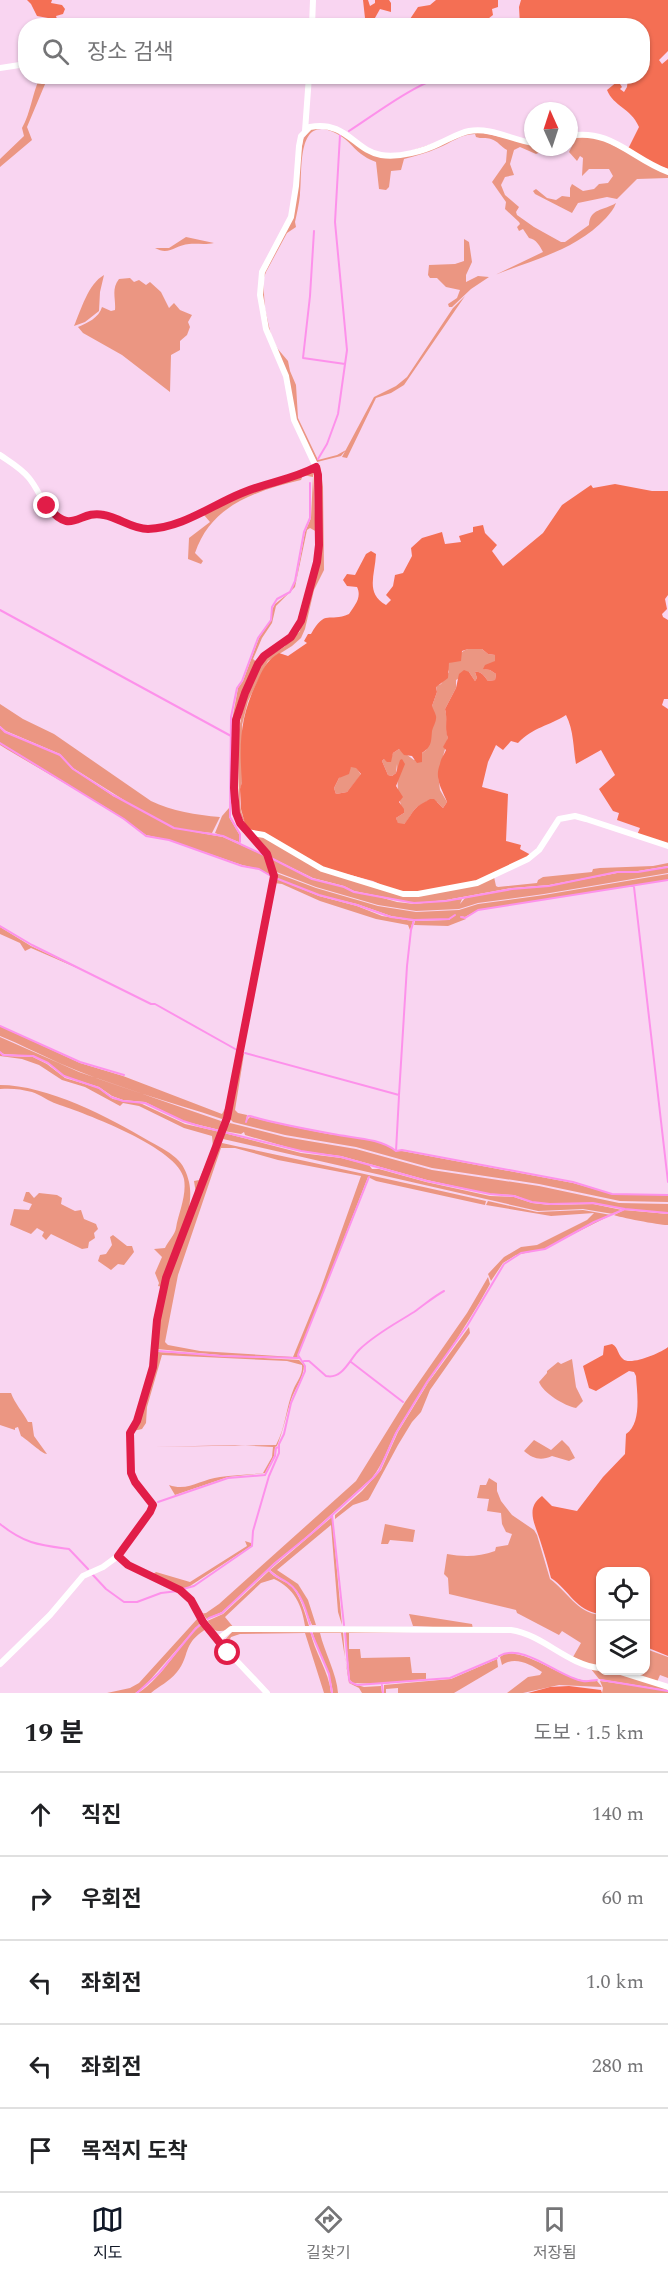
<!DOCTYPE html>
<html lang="ko">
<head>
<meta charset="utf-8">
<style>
  :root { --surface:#fff; --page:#f6f6f6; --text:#202124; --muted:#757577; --line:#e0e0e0; --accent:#111827 }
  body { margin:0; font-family:Spectral,"Noto Sans KR",serif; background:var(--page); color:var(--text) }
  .controls { position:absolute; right:18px; bottom:18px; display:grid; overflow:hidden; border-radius:12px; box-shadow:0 2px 4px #0004 }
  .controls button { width:54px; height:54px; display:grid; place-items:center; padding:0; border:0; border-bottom:2px solid var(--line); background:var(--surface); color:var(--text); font:30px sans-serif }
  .compass { position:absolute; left:524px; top:102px; width:54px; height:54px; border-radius:50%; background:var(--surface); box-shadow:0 2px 4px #0004; rotate:357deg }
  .stop { position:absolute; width:18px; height:18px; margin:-14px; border:4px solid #e11d48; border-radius:50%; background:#fff }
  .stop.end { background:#e11d48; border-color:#fff; box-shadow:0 2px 6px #0008 }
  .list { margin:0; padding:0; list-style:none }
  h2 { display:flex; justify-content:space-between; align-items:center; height:78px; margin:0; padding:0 24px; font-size:26px }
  h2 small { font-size:20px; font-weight:400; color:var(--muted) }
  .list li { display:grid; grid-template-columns:39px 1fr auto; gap:18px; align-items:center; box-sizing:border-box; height:84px; padding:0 24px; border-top:2px solid var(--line) }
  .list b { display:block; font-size:22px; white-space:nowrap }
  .list em { font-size:20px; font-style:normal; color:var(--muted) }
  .icon { flex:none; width:33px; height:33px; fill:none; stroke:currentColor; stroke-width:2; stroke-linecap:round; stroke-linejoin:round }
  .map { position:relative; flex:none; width:668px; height:1693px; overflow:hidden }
  .search { position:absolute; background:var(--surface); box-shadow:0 2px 4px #0004; left:18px; right:18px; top:18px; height:66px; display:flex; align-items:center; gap:15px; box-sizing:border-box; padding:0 21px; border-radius:24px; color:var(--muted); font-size:22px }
  .sheet { height:498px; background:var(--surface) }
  nav { display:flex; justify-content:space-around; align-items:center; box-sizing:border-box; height:84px; border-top:2px solid var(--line); background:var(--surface); font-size:16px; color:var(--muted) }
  nav a { display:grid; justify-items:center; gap:3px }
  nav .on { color:var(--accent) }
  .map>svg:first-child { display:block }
</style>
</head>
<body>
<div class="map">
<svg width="668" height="1693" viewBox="0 0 668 1693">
  <rect width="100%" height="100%" fill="#f9d5f1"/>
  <path fill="#eb9682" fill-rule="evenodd" d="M40,77H48L27,127L32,140L0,167V159L24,136L22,128C31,112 32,94 40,77Z
    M317,127L341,132L365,150L392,157L459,135L479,132L533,144V147H558L548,152L545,150L536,154L520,147L514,150L510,164L514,175L505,177L501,185L505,195L519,207L516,212L517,215L534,227L561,242H565L589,225C590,208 603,211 616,203C614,209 610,213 606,218C576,250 535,259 495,275L543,252C540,246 536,239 529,238L523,229L519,231L517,227L520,224L519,222L505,209L506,202L492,182L506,162L507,150C501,147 498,141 491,139C486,137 481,139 476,137L475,134C461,134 451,143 438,148C427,153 415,156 404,159L401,170L391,171L389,187L386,190L379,189L376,162C372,160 368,159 364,156C355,151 349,140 339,135C295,110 303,171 300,195C299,204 297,213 295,222L296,227L287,233L266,272L263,280L265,309L271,335L277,348L288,361L290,371L296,385L298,418L318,460L337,455L346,450L341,456L317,462L297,424L287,375L268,331L262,298L263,275L290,224L303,139L311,129Z
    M595,136L668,173V178L637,179L617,199L607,197L578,203L572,213L535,194L533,191L536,189L547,198L556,200L562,196L570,197V188L572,184L583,191L594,189L599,184L608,183L613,176L609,169H589L582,176L583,158L580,156L577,161L569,152L573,144L569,143V137Z
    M186,237L214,243C204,245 197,243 189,244C175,245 169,256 155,248H169Z
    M464,239L469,242L472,262L466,275V282L478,276L489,277L471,289L452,307H449L448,304L457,298L460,290L446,287L437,278H430L428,275L429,265L455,264L464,261Z
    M104,275L100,292L99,311L85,322L74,326C81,310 88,284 104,275Z
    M130,278L134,282L139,280L146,285L150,282L161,292L169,308L174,303L180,310L192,315L188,322L190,327L187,335L180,341V350L171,355L170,392L122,355L83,333L78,327C87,323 99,318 102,307L111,311L115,310C116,299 111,289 119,279Z
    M465,296L404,385L391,393L376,398L347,458L342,457L374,397L396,386L407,377L453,308Z
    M320,465L323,487L324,570L314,590L305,629L301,638L292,646L268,661L248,701L242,725V782C239,792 239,807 243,817C245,822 247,825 247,831L237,813L238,720L253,676L268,655L296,634L318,564V466Z
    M316,469L317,532L310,528L307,530L295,587L276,606L272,623L262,638L253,659L258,663L239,706L233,802L231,804V726L238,688L243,681L259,638L271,620L272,610L275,604L290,592L296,581L305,532L311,518L313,477L303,475L301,480C256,491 211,505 195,553L203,561L201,564L188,559L189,538L210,522L204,515L242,495Z
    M468,649H482L488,654L495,655L496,661L484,669L490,670L496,674L495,680L488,681C484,676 481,671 475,672L477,678L475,681L469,672L456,680V688L445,709C448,720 445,730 448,738L438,775L440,790L447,802L443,808L437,802L427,801C423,805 418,805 415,809C411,813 409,820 404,824H398L396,818L404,813C396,796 398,781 397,764L396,773L392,776L388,775L382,761L384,759L390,761L393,753L399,749L414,760L426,750L432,728V706L437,692L436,686L441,684L449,672L447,667L449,663C457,659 460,651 468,649Z
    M0,704L23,719L54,734L151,801C172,811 196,815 220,817L212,833L184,830L223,837L268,857L271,876L259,869L242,865L169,840L146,835L112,811L8,750L0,745V727L5,732L60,755L73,769L113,796L127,802L73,768L60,754L6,731L0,726Z
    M351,767H356L361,775L347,792L336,794L334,788L339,778Z
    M229,808V817L239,834V842L215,833L222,816Z
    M251,834L263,836L371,884L494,877L496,886L498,887L537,883L538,880L543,877L592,872L593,869L600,868L653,866L668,863V866L638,871L617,872L549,885L512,888L446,900L414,903L354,891L344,886L313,878L268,856Z
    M270,858L312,879L343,887L354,892L376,896L397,902L414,904L462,899L460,904L465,898L512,889L549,886L617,873L638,872L668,867V873L544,894L478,903L459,909L416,911L378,905L316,887L274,871Z
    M276,873L316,888L378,906L416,912L459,910L478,904L544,895L668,874V880L478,910L465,917L460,916L466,919L448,926L414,925L415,921L449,920L455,915L449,919L414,920L391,916L357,904L319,895L278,879L275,877Z
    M275,878L319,896L357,906L382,916L413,921L410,930L408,925L376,919L320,901L282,884L274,883Z
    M0,927L31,946L91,974L31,948L25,951L20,943L0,934Z
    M0,1026L80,1063L123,1076L222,1114L226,1107L224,1117L222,1119C168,1101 111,1086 59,1063C39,1054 20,1044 0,1036Z
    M0,1037L79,1072L221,1121L220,1130L183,1121L145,1102L123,1100L112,1096L99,1087L64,1076L48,1063L33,1056L4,1054L0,1052Z
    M0,1053L4,1056L33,1057L47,1064L65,1078L98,1088L113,1099L140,1103L185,1124L220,1132L196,1194L194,1181L199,1180L213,1147L212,1136L184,1128L139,1106L123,1103L120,1106L85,1087L62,1080L39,1065L22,1059L0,1056Z
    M242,1053L244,1054L235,1110L238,1113L247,1115L246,1121L250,1117C276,1124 302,1129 328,1134C349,1137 379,1138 396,1151H402L573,1183L612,1194L668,1195V1202L620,1201L539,1184L432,1168L356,1147L285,1135L233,1122L229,1118Z
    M0,1085C47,1085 109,1117 149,1141C158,1146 168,1151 176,1158C183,1164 187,1173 189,1182C196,1213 172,1257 162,1287L158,1286L159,1283L155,1273L162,1257L154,1249L165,1248C168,1241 175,1235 176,1228C178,1214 187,1196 184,1179C179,1148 84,1113 57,1104C48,1101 41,1095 32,1092C21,1089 11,1088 0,1089Z
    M230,1123L285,1137L356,1149L432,1170L539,1186L619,1203L668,1204V1213L625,1209L593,1203L550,1204L532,1202L514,1195L490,1194L427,1180L341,1156L301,1151L245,1135L244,1132L241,1134L224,1131Z
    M224,1133L301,1153L341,1158L369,1165L372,1169H379L426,1182L490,1196L514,1197L532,1203L550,1205L593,1204L622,1210L613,1214L583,1209L538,1211L223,1139Z
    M222,1143C310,1162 398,1181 486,1201L485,1205L376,1181L368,1177L297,1358L220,1355L157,1349L160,1319L168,1277L220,1144ZM221,1148H235L278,1160L361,1176L320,1291L293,1357L200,1351L168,1345L165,1342L178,1275Z
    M26,1192H29L34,1198L39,1193L57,1195L62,1198L61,1204L75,1211L81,1210L84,1219L96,1224L98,1229L94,1233L95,1238L89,1242L88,1248L82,1249L51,1234L46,1240L42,1236L44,1232L37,1228L31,1234L10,1225L14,1209L29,1210L32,1204L23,1201Z
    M488,1201L537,1212L583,1210L611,1215L544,1249L516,1255L503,1263L491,1281L488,1274L504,1257L521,1247L537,1245L587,1220L594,1213L551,1216L486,1205Z
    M624,1210L668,1214V1225C664,1226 618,1217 614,1215Z
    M113,1235L127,1246H132L134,1252L124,1265L118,1264L111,1270L98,1261L100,1255L106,1254L112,1245L110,1237Z
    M488,1277L490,1284C463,1333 430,1378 400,1425C389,1442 385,1462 372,1478L222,1612L204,1620L200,1614L206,1613L219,1604L356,1481L405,1402L467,1313Z
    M469,1327L470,1333L430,1390L421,1412L412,1422L398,1445L370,1497L368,1500L353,1505L335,1519V1515L362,1491L381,1470L398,1432L428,1383Z
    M157,1352L299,1360L304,1365C304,1377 295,1389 291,1400C286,1416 283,1431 277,1446L275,1447L274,1456L265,1473L228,1477L175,1495L169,1485C188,1492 201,1479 220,1477C233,1475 249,1475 263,1473L272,1457L273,1447L235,1445L154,1447L276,1445C286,1427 286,1406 294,1388C298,1380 303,1374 302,1365L287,1361L162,1355L147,1407L146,1423L142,1429L133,1431Z
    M572,1359L576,1387L583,1401L576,1408C565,1406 543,1393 539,1382L547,1373V1371L558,1362L561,1364Z
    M0,1393H11C15,1404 23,1412 28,1422H32L34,1436L47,1454C42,1454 28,1440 21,1436L18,1427L15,1428V1430L0,1425Z
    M534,1440L551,1450L562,1440L569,1447L575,1458L569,1461L552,1456C541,1461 533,1459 524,1451Z
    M489,1478L497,1483V1491L501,1501L512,1515L534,1530L537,1535L550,1579C568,1592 576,1612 600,1615V1666L590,1665L573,1657L581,1643L562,1631L559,1635L517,1613L516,1610L449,1594L448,1578L444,1574L447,1554C463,1557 479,1557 495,1551L496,1547L508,1545L512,1534L506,1532L502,1524L501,1513L487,1511L489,1499L477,1498L480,1485H486Z
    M332,1517L342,1625L338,1612L331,1525L277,1570L298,1584L308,1600L316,1625H312L297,1591L270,1570Z
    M385,1524L415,1530L413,1542L390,1540L388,1544H381Z
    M245,1541L251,1543V1546L187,1588L182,1589L152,1575L156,1572L190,1582L247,1546Z
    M269,1571C274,1578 283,1580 290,1585C300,1594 305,1613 309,1626H305C302,1605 294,1588 274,1579L261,1583L225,1617L234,1628C220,1632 216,1634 205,1622L223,1614Z
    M409,1614L472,1624L473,1629L413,1626Z
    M198,1618L201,1622L143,1688L135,1693H107L130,1688L139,1683Z
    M202,1624L206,1629C181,1645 191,1655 177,1672C168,1683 160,1685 151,1693H138C165,1676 178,1644 202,1624Z
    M310,1630C314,1652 329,1671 331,1693H324L305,1633L240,1634L231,1637L226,1648L223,1642L232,1632Z
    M312,1630L343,1631L345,1659L350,1683L364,1687L381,1686L382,1693H362L359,1688L349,1683L341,1633H320C324,1651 337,1674 338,1693H333C331,1671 317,1652 312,1630Z
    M345,1631L413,1632L349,1633V1649H360L361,1658L410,1657L412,1673H426V1679L382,1684L353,1683L350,1680Z
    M646,1649L668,1657V1678L660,1675L657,1682L623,1671L646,1670Z
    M506,1653C539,1654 564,1684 597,1681L602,1687L559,1685L523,1693H507L528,1677L540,1675L542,1672C530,1664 515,1656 502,1665L500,1657Z
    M497,1659L498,1667L454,1693H398V1688L386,1689V1693H384V1685L451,1679Z
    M591,1669L632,1676L668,1688V1693H602L603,1688L600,1681L666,1690L599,1679Z"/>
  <path fill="#f46f54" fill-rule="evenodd" d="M27,0H52L51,3L62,5L65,9L63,14L56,16L59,25H52L48,18L37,16L31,4Z
    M363,0H368L370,6L375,3V0H389L391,3V12L380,9L371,25H366L367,22L365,25H359L365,18Z
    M436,0H498V7L492,9L493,15L480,25H406L418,7L430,5Z
    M521,0H668V51L659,60L662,64L668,59V169L651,163L625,147H629L639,127C630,107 614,107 607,90L618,81L622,87L620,89L624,92L627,87L628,77L642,76V26L520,25L519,7Z
    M615,484L652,491H668V595L665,599L667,609L662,614L663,617L668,620V699H664L662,705L668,709V844L637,835L640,828L617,820L619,813L613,811L599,789L615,775L601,750L576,764C573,747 574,731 566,715C549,726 533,727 518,743L511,741L503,750L496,745L488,762L482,787L508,794L506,841L521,845L520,849L531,855L475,882L414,893L393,890L373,881L324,868L264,834L247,831L241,809L240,789L242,782C239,744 240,717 257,682C263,669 266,661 279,653L288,656L307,643L304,641L308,634H311C326,608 328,623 349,614C355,605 362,597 357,587L347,586L343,580L347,574L355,575L366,554L371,551L376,554C375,575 365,593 386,605L391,600L386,595L393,586L395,575L403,573L412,556L411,548L422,538L442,532L445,544L461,542L459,536L473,532V527L483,525L485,533L497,545L492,551L503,566L543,533L562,505L591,485L593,488ZM468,649H482L488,654L495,655V661L485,665L483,669L490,670L496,674L495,680L488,681C484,676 481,671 475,672L477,678L475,681L469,672L464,670L459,674L456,688L445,709C448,720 444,728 448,738L443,747L446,750C444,755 441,758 440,764C434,779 442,789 447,802L443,808L434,799H430C426,802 420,804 417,807C412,811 409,819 404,824L398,823L396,818L404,813V809L399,802L403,797L396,786L405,764L402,759L400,760L396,773L392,776L388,775L382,761L384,759L387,762H391L393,753L399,749L404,755L412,756L417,763L422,762V753C432,746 431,742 432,731C433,726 437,721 436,716C435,712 433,709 432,706L437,692L436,687L448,678L449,663L461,661L462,651ZM351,767L356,768L361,774L347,792L336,794L334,788L339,778L349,774Z
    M612,1344C619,1348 617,1354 623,1359C630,1366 661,1353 668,1347V1656L646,1647V1572H600V1614C576,1611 569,1590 551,1578C548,1565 544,1553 540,1540C535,1524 525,1508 542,1496L552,1506L577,1511L603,1477L625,1454L626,1434C642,1423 637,1393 636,1376L634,1372L629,1371L596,1391L589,1388L583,1366L603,1355L604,1346Z
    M569,1686L601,1690L602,1693H528L550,1687Z"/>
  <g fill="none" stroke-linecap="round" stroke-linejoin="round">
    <path stroke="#fd91eb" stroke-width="2" d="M349,131C374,115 418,81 447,76
      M314,231L310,296L303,358L345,364
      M318,459L327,444L338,414L347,350L335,222L340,135
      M0,610L231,736
      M0,727L5,732L60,755L73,769L113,795L174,828L223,836L266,856
      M0,743L124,819L146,836L169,840L242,866L259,869L271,876
      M240,842V834L230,817L231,717L237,688L242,681L258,638L271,620L272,607L277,599L290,592L295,581L304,532L310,518V483
      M271,858L312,879L344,887L354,892L414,903L446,901L512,889L549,886L617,872H638L668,867
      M278,879L319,895L357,905L391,917L414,920L449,919L455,915
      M634,887L668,1182
      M461,917L465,918L478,910L668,880
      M0,926L32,945L151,1004H155L237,1050
      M0,1026L80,1062L124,1075
      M0,1052L3,1055L33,1056L48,1063L64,1076L99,1088L111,1097L123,1101L145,1103L183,1121L199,1126L301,1151L341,1157L427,1181L490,1194L514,1196L532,1202L550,1204L593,1203L625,1209L668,1213
      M245,1053L399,1095L407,966L411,930L414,920
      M246,1122L248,1116H250C277,1124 305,1129 333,1134C352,1138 380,1138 396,1151L399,1096
      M396,1151L402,1150L573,1182L612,1194L668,1195
      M159,1351L222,1356L298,1358
      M304,1361H309L326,1376C343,1380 350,1358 360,1349C377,1333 395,1324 414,1312C424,1305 433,1297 444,1291
      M351,1362L403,1402
      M158,1502L228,1478L265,1475L275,1456L276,1448L279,1447
      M332,1515L344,1625
      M0,1524C25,1544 39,1545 69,1549L88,1569
      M269,1570C273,1576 281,1578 288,1583C301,1592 306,1610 310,1624
      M92,1574L106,1589L124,1602H137L161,1593L178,1591
      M183,1589L194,1586L252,1546L253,1531L269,1476L279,1453V1444L284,1434L291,1403L305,1371V1366L298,1355L369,1177
      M311,1632L329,1674L332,1693
      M345,1632L349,1679L350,1682L357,1685L450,1678L497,1658
      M499,1656C524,1642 559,1678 583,1681C588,1682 593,1680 597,1680
      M601,1680L668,1691
      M382,1685L383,1693
      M137,1693L159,1673L196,1628L209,1618L222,1613L275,1563L312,1533L373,1478L379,1471L396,1433L427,1382L467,1326L504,1264L521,1253L545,1249L594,1222L625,1209"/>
    <path stroke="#fff" stroke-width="6" d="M312,26L313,0
      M0,68L26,64
      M305,131L309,76
      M569,136C611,128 632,159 668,172
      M0,455C10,462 21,468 29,478C39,490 44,508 58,518C73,528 87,513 102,515C117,516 130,528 145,529C180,531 212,504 243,492C268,483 291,479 316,467
      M247,832L264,835L322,869L403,894H418L477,883L528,859L539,850L559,819L575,816L586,819L668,846
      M118,1556L128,1565L180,1590L186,1594L217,1640L267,1693
      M217,1640L231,1629L511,1630C544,1635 567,1665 600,1668
      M0,1664L50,1615L83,1576L103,1567L118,1556L150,1512L153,1505L135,1482L131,1473L130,1433L137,1421L153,1367L157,1320L166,1278L227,1118L274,876L267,853L246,832L236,813L235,735L240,706L258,664L264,656L283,644L297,630L317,562L319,545L316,467L294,420L286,376L266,329L260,295L262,272L291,217L296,186L299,146L301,136L310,127C346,120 355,151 381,155C399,158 424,151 440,143C449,139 459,133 469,131C491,127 512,140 533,143
      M614,1670L668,1687"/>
  </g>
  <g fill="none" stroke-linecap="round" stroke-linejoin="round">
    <path stroke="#e11d48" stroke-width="8" d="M47,506C73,538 78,509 104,515C120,518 132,529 148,529C182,528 212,505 242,493C268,482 291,480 316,467L318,475L319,545L317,562L301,621L291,637L264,656L258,664L245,693L236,720L234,788L236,813L240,823L267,854L274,876L227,1118L166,1278L157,1320L153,1367L137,1421L130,1433L131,1473L135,1482L153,1505L150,1512L118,1556L128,1565L180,1590L191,1600L203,1622L228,1653"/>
  </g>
</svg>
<div class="controls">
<button><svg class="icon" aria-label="locate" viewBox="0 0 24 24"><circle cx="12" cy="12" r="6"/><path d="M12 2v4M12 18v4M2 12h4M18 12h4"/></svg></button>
<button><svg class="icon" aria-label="layers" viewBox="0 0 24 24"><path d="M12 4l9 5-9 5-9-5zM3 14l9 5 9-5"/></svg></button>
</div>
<svg class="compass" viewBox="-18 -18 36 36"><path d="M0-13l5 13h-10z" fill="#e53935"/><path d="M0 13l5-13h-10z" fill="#757577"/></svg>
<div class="stop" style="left:228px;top:1653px"></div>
<div class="stop end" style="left:47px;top:506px"></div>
<div class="search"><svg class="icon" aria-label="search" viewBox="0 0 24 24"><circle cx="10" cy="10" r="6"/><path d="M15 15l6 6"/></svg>장소 검색</div>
</div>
<section class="sheet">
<h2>19 분<small>도보 · 1.5 km</small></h2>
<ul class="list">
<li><svg class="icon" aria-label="ahead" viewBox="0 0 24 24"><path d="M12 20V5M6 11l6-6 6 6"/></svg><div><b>직진</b></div><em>140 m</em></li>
<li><svg class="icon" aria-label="right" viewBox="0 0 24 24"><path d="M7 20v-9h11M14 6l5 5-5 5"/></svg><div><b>우회전</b></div><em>60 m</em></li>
<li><svg class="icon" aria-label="left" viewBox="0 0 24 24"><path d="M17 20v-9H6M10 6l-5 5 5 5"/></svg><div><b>좌회전</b></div><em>1.0 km</em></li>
<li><svg class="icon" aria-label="left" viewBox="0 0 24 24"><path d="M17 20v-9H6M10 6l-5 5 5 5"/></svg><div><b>좌회전</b></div><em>280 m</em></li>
<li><svg class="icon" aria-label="arrive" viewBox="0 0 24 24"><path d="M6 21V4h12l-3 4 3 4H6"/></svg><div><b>목적지 도착</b></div></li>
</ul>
</section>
<nav>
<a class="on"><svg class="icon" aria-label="map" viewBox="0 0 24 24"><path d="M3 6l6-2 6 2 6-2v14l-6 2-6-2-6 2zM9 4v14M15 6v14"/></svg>지도</a>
<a><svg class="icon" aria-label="directions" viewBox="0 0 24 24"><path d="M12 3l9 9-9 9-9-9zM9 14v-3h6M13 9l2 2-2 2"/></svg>길찾기</a>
<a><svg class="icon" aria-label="saved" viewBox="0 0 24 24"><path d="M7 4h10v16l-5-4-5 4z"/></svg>저장됨</a>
</nav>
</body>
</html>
